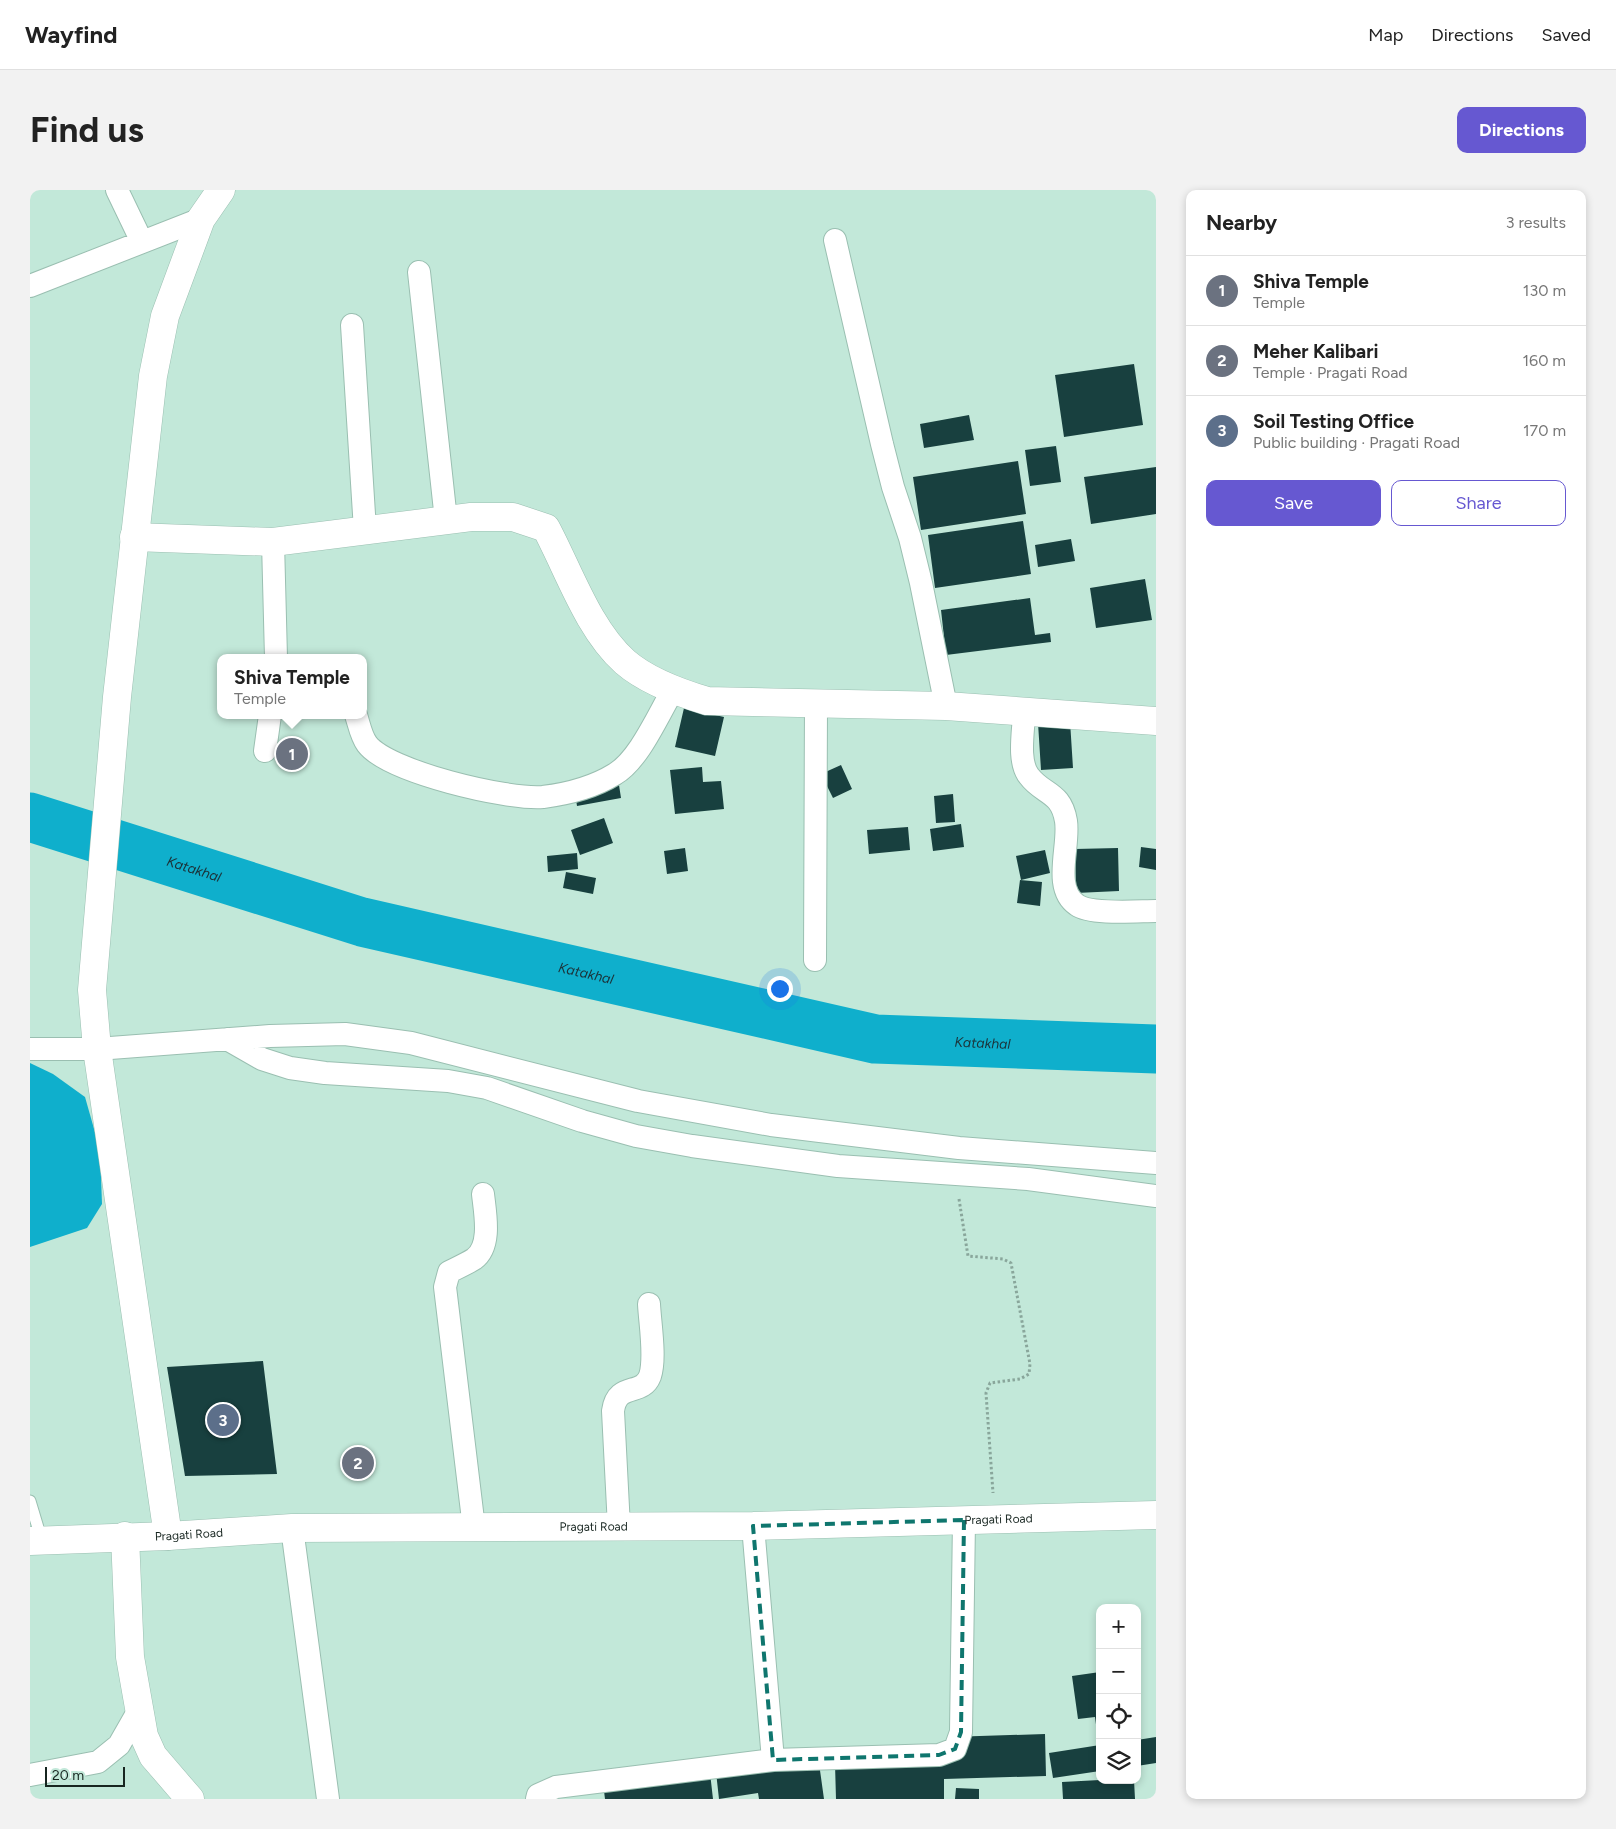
<!DOCTYPE html>
<html lang="en">
<head>
<meta charset="utf-8">
<style>
  :root { --surface:#fff; --page:#f2f2f2; --text:#222; --muted:#767676; --line:#e0e0e0; --accent:#6658d1 }
  body { margin:0; font-family:Figtree,sans-serif; background:var(--page); color:var(--text) }
  .controls { position:absolute; right:15px; bottom:15px; display:grid; overflow:hidden; border-radius:10px; box-shadow:0 2px 8px #0003 }
  .controls button { width:45px; height:45px; display:grid; place-items:center; padding:0; border:0; border-bottom:1px solid var(--line); background:var(--surface); color:var(--text); font:25px sans-serif }
  .scale { position:absolute; left:15px; bottom:12px; width:80px; box-sizing:border-box; padding-left:5px; border:2px solid #172520; border-top:0; font-size:14px; line-height:18px; white-space:nowrap; color:#172520; -webkit-text-stroke:4px #c2e8d9; paint-order:stroke }
  .you { position:absolute; left:749px; top:798px; width:18px; height:18px; margin:-12px; border:4px solid #fff; border-radius:50%; background:#1a73e8; box-shadow:0 0 0 8px #1a73e833 }
  .badge { display:grid; place-items:center; width:32px; height:32px; border-radius:50%; background:var(--accent); color:#fff; font-size:16px; font-weight:700 }
  .pin { position:absolute; translate:-50% -50%; border:2px solid #fff; box-shadow:0 1px 5px #0006 }
  .popup { position:absolute; left:187px; top:464px; width:150px; height:65px; box-sizing:border-box; display:grid; place-content:center; border-radius:10px; background:var(--surface); filter:drop-shadow(0 1px 4px #0005); font-size:16px; white-space:nowrap; color:var(--muted) }
  .popup b { font-size:19px; color:var(--text) }
  .popup::after { content:''; position:absolute; left:50%; top:100%; margin-left:-10px; border:10px solid transparent; border-top-color:var(--surface) }
  .list { margin:0; padding:0; list-style:none }
  h2 { display:flex; justify-content:space-between; align-items:center; height:65px; margin:0; padding:0 20px; font-size:21px }
  h2 small { font-size:16px; font-weight:400; color:var(--muted) }
  .list li { display:grid; grid-template-columns:32px 1fr auto; gap:15px; align-items:center; box-sizing:border-box; height:70px; padding:0 20px; border-top:1px solid var(--line) }
  .list b { display:block; font-size:19px; white-space:nowrap }
  .list p { margin:0; font-size:16px; white-space:nowrap; color:var(--muted) }
  .list em { font-size:16px; font-style:normal; color:var(--muted) }
  .actions { display:flex; gap:10px; padding:15px 20px }
  .actions a { flex:1; padding:11px 0; border:1px solid var(--accent); border-radius:10px; text-align:center; font-size:18px; color:var(--accent) }
  .actions .main { background:var(--accent); color:#fff }
  .icon { flex:none; width:28px; height:28px; fill:none; stroke:currentColor; stroke-width:2; stroke-linecap:round; stroke-linejoin:round }
  .map { position:relative; flex:none; width:1126px; height:1609px; overflow:hidden; border-radius:10px }
  header { display:flex; align-items:center; gap:30px; box-sizing:border-box; height:70px; padding:0 25px; background:var(--surface); border-bottom:1px solid var(--line) }
  header strong { font-size:24px }
  nav { display:flex; gap:28px; margin-inline-start:auto; font-size:18px }
  .intro { display:flex; align-items:center; justify-content:space-between; box-sizing:border-box; height:120px; padding:0 30px }
  h1 { margin:0; font-size:35px }
  .button { padding:12px 22px; border-radius:10px; background:var(--accent); color:#fff; font-size:18px; font-weight:700 }
  main { display:flex; gap:30px; padding:0 30px }
  aside { flex:1; background:var(--surface); border-radius:10px; box-shadow:0 2px 8px #0003 }
  .map>svg:first-child { display:block }
</style>
</head>
<body>
<header>
<strong>Wayfind</strong>
<nav><a>Map</a><a>Directions</a><a>Saved</a></nav>
</header>
<div class="intro"><h1>Find us</h1><a class="button">Directions</a></div>
<main>
<div class="map">
<svg width="1126" height="1609" viewBox="0 0 1126 1609">
  <rect width="100%" height="100%" fill="#c2e8d9"/>
  <path fill="#0fafcc" d="M0,873L23,884L55,907L70,960L72,1014L57,1038L0,1057Z"/>
  <g fill="none" stroke-linecap="round" stroke-linejoin="round">
    <path stroke="#0fafcc" stroke-width="49" id="s1" d="M0,627L332,732L845,849L1126,859"/>
  </g>
  <path fill="#18403f" d="M1104,174L1113,235L1034,247L1025,185Z
    M939,225L944,250L894,258L890,234Z
    M1026,256L1031,292L1000,296L995,260Z
    M988,271L996,324L891,340L883,287Z
    M1126,277V324L1061,334L1054,287Z
    M993,331L1001,384L905,398L898,345Z
    M1041,349L1045,371L1008,377L1005,355Z
    M1115,389L1122,430L1066,438L1060,398Z
    M1000,408L1005,445L1020,443L1021,452L916,465L911,420Z
    M654,518L694,527L685,566L645,557Z
    M1040,531L1043,578L1011,580L1008,533Z
    M811,575L822,599L803,608L791,584Z
    M672,577L673,592L691,591L694,619L645,624L640,580Z
    M587,582L591,608L547,616L543,590Z
    M923,604L925,632L906,633L904,606Z
    M574,628L583,653L550,665L541,640Z
    M931,634L934,657L903,661L900,639Z
    M878,637L880,660L839,664L837,640Z
    M1111,657L1126,659V680L1109,677Z
    M655,658L658,681L637,684L634,661Z
    M1088,658L1089,701L1046,703L1045,659Z
    M1015,660L1020,683L991,690L986,666Z
    M547,663L548,679L518,682L517,666Z
    M536,682L566,688L563,704L533,698Z
    M990,690L1012,692L1010,716L987,713Z
    M233,1171L247,1284L155,1286L137,1177Z
    M1070,1482V1548L1068,1549L1065,1527L1048,1529L1042,1486Z
    M1015,1544L1016,1586L914,1589V1609H806L805,1574L919,1571V1547Z
    M1126,1547V1573L1107,1576V1550Z
    M1070,1555V1581L1023,1588L1019,1563Z
    M788,1566L794,1609H729L728,1603L689,1609L686,1582Z
    M679,1574L683,1609H575L572,1585Z
    M1070,1590H1104L1105,1609H1033L1032,1592Z
    M926,1598L949,1599V1609H925Z"/>
  <g fill="none" stroke-linecap="round" stroke-linejoin="round">
    <g stroke="#9abfb1" stroke-width="13">
      <path id="service" d="M0,1311L12,1351"/>
    </g>
    <g stroke="#9abfb1" stroke-width="24">
      <path id="minor" d="M87,0L112,52
        M805,50L852,254L863,297L880,348L891,393L916,516
        M389,82L416,330
        M0,96L171,29
        M322,135L335,340
        M243,352L246,468
        M994,522C994,539 987,571 999,586C1013,605 1031,601 1036,631C1040,656 1022,698 1047,715C1061,725 1108,721 1126,721
        M326,525C329,534 331,546 337,554C358,582 478,610 513,607C537,604 564,597 585,584C609,570 628,525 643,500
        M235,561L240,525
        M785,770L786,514
        M197,849L232,869L260,878L295,883L418,891L457,898L552,931L606,946L662,956L808,976L998,989L1126,1006
        M0,859H67L240,846L315,844L381,853L608,911L741,935L929,958L1126,973
        M723,1336L743,1570
        M589,1337L583,1221C587,1191 612,1207 620,1186C626,1168 620,1134 619,1114
        M262,1338L298,1609
        M444,1338L415,1097L419,1082C427,1078 436,1074 444,1069C462,1056 455,1023 453,1004
        M0,1585L68,1572L89,1555L109,1520
        M507,1609L508,1605L526,1597L743,1570L909,1565L925,1559L931,1542L934,1330"/>
    </g>
    <g stroke="#9abfb1" stroke-width="29">
      <g id="tertiary">
        <path d="M104,347L243,352L441,327H483L516,338C539,381 558,439 595,472C617,491 650,503 677,511L916,516L1126,531"/>
        <path d="M95,1346L100,1467L114,1546L123,1566L160,1609"/>
        <path d="M138,1346L67,859L62,800L87,507L123,186L135,126L171,29L191,0"/>
        <path id="s2" d="M0,1351L138,1346L262,1338L723,1336L1126,1325"/>
      </g>
    </g>
    <path stroke="#89a69b" stroke-width="3" stroke-dasharray="2.5 2.5" stroke-linecap="butt" d="M929,1009L938,1066L973,1069L981,1073L1000,1174L999,1184L990,1189L960,1193L956,1203L963,1303"/>
    <use href="#service" stroke="#fff" stroke-width="11"/>
    <use href="#minor" stroke="#fff" stroke-width="22"/>
    <use href="#tertiary" stroke="#fff" stroke-width="28"/>
  </g>
  <path fill="none" stroke="#0f766e" stroke-width="4" stroke-dasharray="10 6" stroke-linejoin="round" d="M934,1330L931,1542L925,1559L909,1565L743,1570L723,1336Z"/>
  <g text-anchor="middle" stroke-width="5" stroke-linejoin="round" paint-order="stroke">
    <g font-size="12" fill="#172520" stroke="#c2e8d9">
      <text dy="4" stroke="none"><textPath href="#s2" startOffset="969">Pragati Road</textPath></text>
      <text dy="4" stroke="none"><textPath href="#s2" startOffset="564">Pragati Road</textPath></text>
      <text dy="4" stroke="none"><textPath href="#s2" startOffset="159">Pragati Road</textPath></text>
    </g>
    <g font-size="14" font-style="italic" fill="#1c3238" stroke="#c2e8d9">
      <text dy="5" stroke="none"><textPath href="#s1" startOffset="172">Katakhal</textPath></text>
      <text dy="5" stroke="none"><textPath href="#s1" startOffset="578">Katakhal</textPath></text>
      <text dy="5" stroke="none"><textPath href="#s1" startOffset="982">Katakhal</textPath></text>
    </g>
  </g>
</svg>
<div class="controls">
<button>+</button>
<button>−</button>
<button><svg class="icon" aria-label="locate" viewBox="0 0 24 24"><circle cx="12" cy="12" r="6"/><path d="M12 2v4M12 18v4M2 12h4M18 12h4"/></svg></button>
<button><svg class="icon" aria-label="layers" viewBox="0 0 24 24"><path d="M12 4l9 5-9 5-9-5zM3 14l9 5 9-5"/></svg></button>
</div>
<div class="scale">20 m</div>
<div class="you"></div>
<div class="pin badge" style="left:262px;top:564px;background:#6b7280">1</div>
<div class="popup"><b>Shiva Temple</b>Temple</div>
<div class="pin badge" style="left:328px;top:1273px;background:#6b7280">2</div>
<div class="pin badge" style="left:193px;top:1230px;background:#5c6f8a">3</div>
</div>
<aside>
<h2>Nearby<small>3 results</small></h2>
<ul class="list">
<li><span class="badge" style="background:#6b7280">1</span><div><b>Shiva Temple</b><p>Temple</p></div><em>130 m</em></li>
<li><span class="badge" style="background:#6b7280">2</span><div><b>Meher Kalibari</b><p>Temple · Pragati Road</p></div><em>160 m</em></li>
<li><span class="badge" style="background:#5c6f8a">3</span><div><b>Soil Testing Office</b><p>Public building · Pragati Road</p></div><em>170 m</em></li>
</ul>
<div class="actions"><a class="main">Save</a><a>Share</a></div>
</aside>
</main>
</body>
</html>
